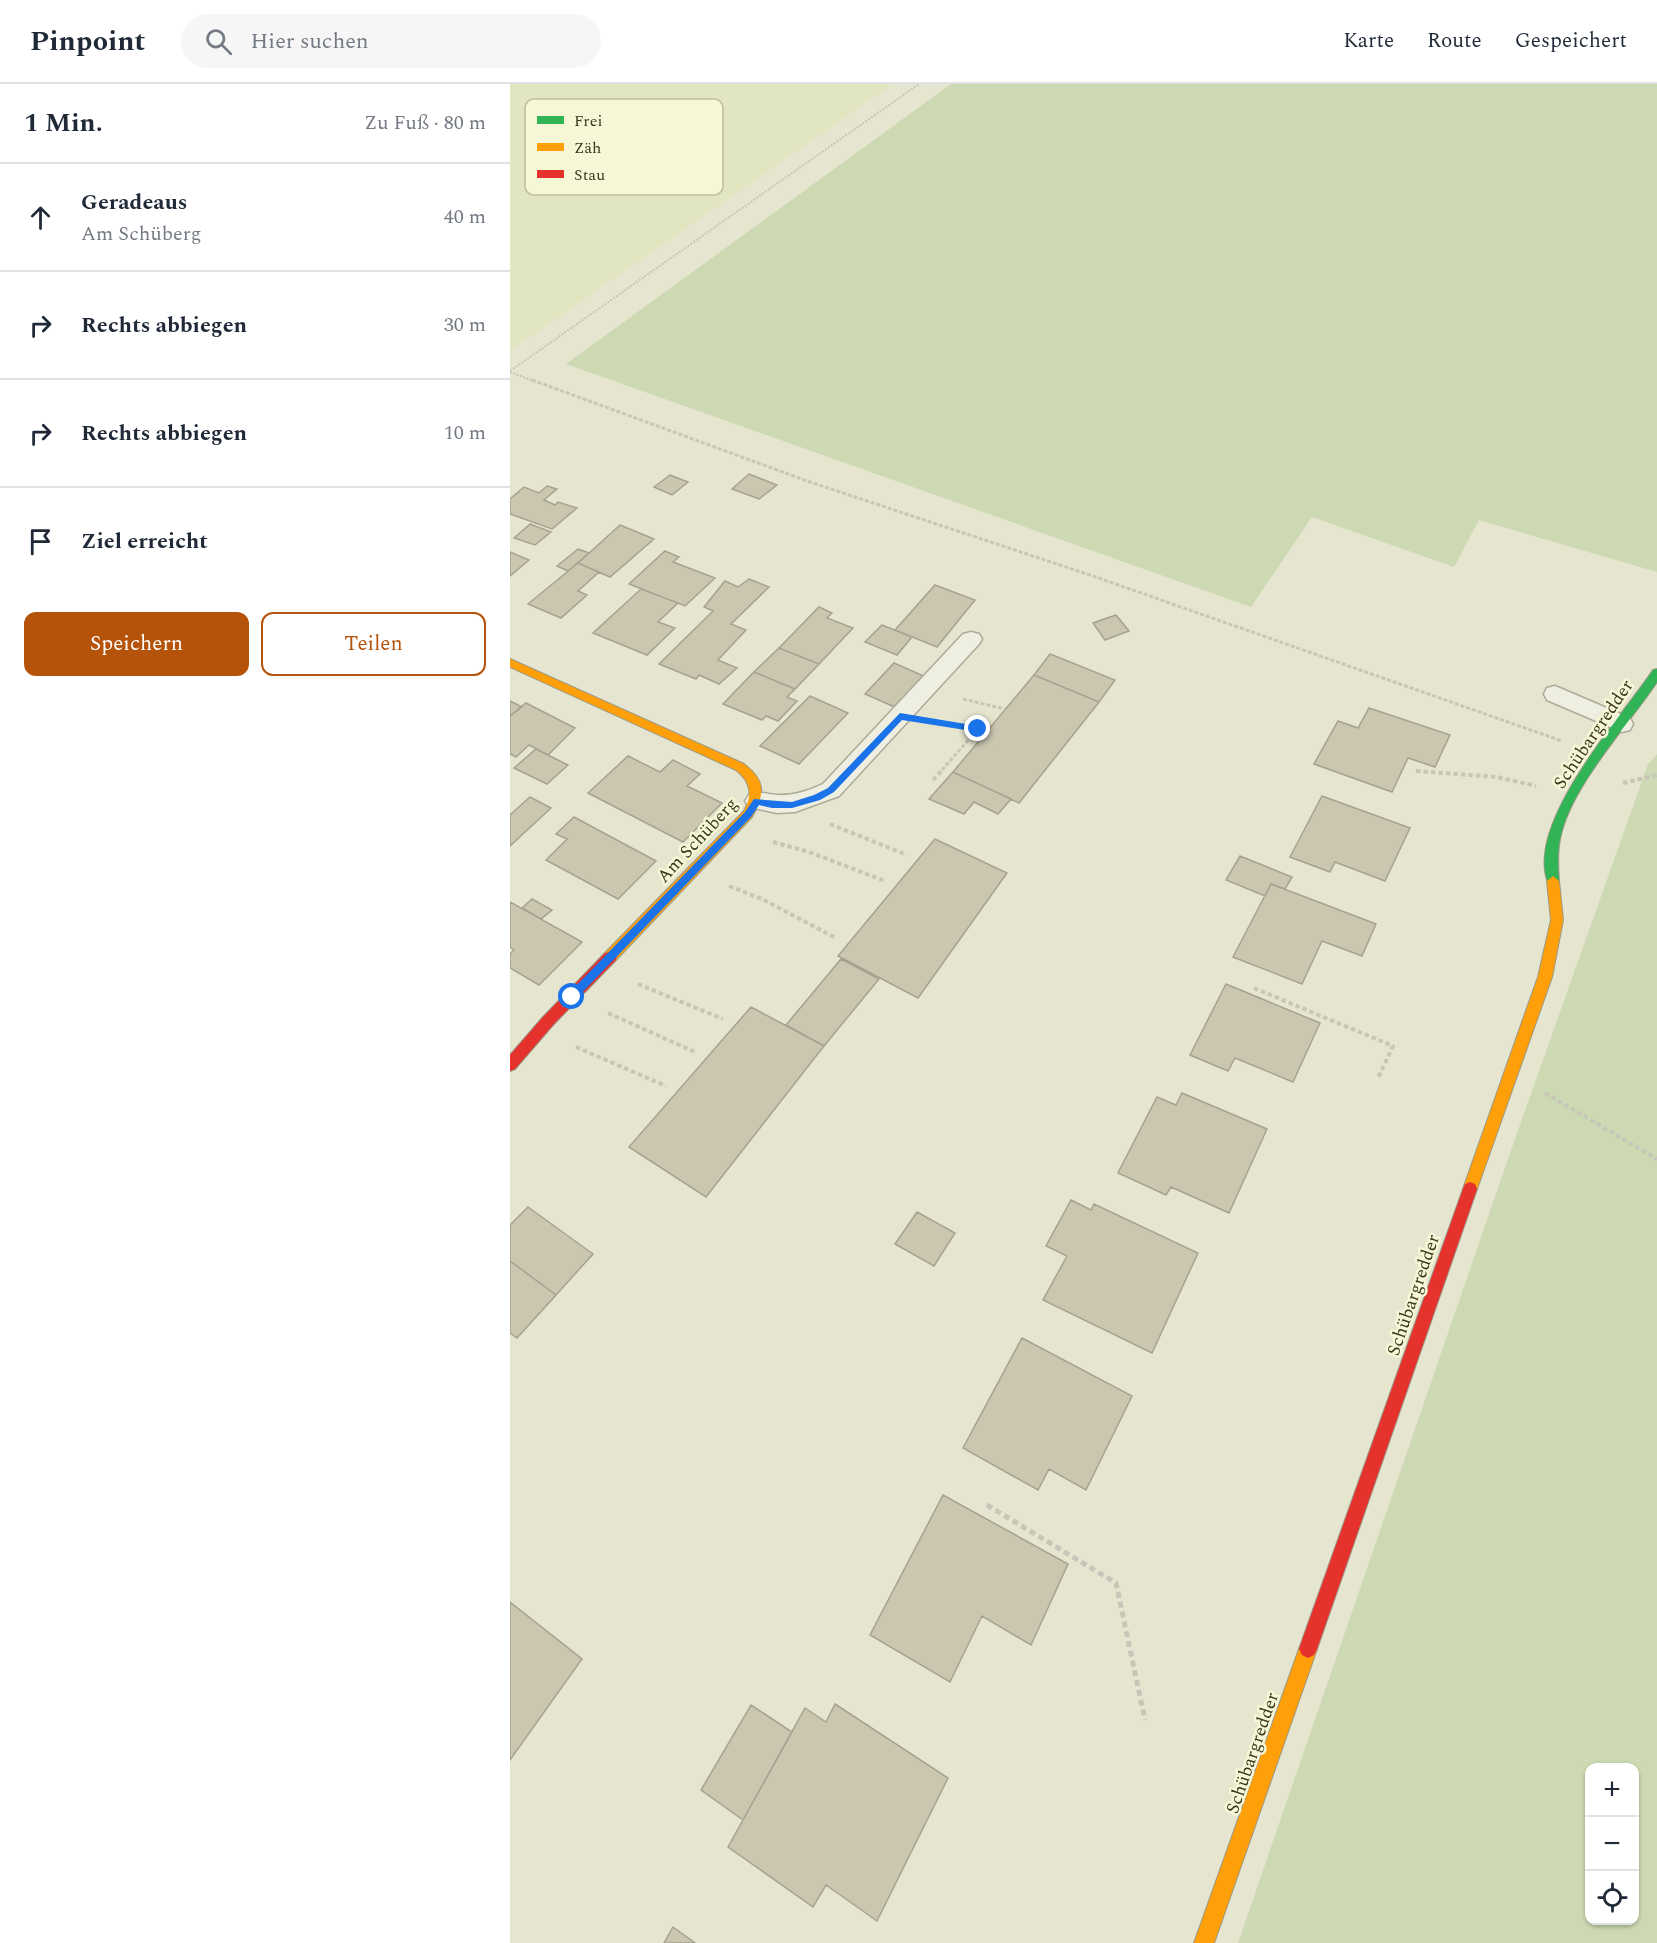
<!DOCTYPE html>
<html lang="de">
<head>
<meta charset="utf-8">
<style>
  :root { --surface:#fff; --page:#f6f6f7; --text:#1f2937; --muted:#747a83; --line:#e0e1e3; --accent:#b45309 }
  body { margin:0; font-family:Spectral,serif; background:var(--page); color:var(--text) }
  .controls { position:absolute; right:18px; bottom:18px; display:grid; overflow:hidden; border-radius:12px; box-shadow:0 2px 4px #0004 }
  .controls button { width:54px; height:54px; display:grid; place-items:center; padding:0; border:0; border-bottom:2px solid var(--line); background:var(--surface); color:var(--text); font:30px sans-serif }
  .stop { position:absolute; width:18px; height:18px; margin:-14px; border:4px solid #1a73e8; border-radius:50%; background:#fff }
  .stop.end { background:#1a73e8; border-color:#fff; box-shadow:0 2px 6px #0008 }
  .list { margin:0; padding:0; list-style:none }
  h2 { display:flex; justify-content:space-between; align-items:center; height:78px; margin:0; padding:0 24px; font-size:26px }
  h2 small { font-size:20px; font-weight:400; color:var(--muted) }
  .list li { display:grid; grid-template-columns:39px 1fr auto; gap:18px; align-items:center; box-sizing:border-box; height:108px; padding:0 24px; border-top:2px solid var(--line) }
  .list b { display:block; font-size:22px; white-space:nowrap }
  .list p { margin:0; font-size:20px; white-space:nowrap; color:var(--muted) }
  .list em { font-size:20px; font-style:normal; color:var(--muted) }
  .actions { display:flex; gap:12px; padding:18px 24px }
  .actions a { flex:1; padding:14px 0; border:2px solid var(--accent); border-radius:12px; text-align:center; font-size:21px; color:var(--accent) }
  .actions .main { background:var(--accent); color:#fff }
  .icon { flex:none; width:33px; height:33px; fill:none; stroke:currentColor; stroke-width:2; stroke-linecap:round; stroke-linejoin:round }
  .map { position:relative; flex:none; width:1147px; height:1859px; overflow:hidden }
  header { display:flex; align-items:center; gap:36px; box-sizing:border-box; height:84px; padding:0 30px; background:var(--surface); border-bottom:2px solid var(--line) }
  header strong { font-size:28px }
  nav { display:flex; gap:33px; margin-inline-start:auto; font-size:21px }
  .search { width:420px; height:54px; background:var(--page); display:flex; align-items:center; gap:15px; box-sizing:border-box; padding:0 21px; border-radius:33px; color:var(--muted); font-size:22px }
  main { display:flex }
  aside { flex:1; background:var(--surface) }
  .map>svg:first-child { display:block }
</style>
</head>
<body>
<header>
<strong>Pinpoint</strong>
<div class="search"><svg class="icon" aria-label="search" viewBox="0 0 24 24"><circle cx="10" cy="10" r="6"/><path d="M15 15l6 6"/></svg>Hier suchen</div>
<nav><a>Karte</a><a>Route</a><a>Gespeichert</a></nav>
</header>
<main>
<aside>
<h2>1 Min.<small>Zu Fuß · 80 m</small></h2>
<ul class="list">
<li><svg class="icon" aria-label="ahead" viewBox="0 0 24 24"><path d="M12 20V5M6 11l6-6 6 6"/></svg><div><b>Geradeaus</b><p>Am Schüberg</p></div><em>40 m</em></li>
<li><svg class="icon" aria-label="right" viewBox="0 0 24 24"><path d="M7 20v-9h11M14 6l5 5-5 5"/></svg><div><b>Rechts abbiegen</b></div><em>30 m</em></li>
<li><svg class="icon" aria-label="right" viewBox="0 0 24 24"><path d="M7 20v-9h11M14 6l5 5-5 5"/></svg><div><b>Rechts abbiegen</b></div><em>10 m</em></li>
<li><svg class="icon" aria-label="arrive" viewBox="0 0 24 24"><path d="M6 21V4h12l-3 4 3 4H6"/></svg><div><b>Ziel erreicht</b></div></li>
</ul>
<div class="actions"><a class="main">Speichern</a><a>Teilen</a></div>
</aside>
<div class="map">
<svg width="1147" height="1859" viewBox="0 0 1147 1859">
  <rect width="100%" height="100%" fill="#e6e6d0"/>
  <path fill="#e2e6c0" d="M0,0H383L0,267Z"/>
  <path fill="#cdd9b2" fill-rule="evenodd" d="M441,0H1147V488L969,436L944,483L802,433L741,523L56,280Z
    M1147,670V1859H728L1000,1069L1138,680ZM1080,1684H1124V1836H1080Z"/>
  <path fill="#cac6b0" stroke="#a7a28f" stroke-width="1.5" d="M239,390L267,401L249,415L222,405Z
    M160,391L178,398L162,411L144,403Z
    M37,402L47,405L34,416L45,421L48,418L67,424L42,445L0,430V415L14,403L29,409Z
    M20,440L41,448L25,461L4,454Z
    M110,441L144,455L100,493L68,479Z
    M68,465L79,469L58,487L47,482Z
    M155,467L169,473L163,478L205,494L175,522L119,500Z
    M0,468L19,476L0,492Z
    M68,479L89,488L68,507L77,511L51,534L18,520Z
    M239,495L259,503L221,540L236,546L208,576L227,584L209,600L189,591L186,595L149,580L203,527L194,523L215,497L228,503Z
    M425,501L465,516L427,563L385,546Z
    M131,505L168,519L148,538L165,544L137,571L83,549Z
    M309,523L322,529L317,534L343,544L309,580L269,564Z
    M606,531L619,547L595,556L583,539Z
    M372,541L402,553L387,571L355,558Z
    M269,564L309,580L285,605L244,588Z
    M540,570L605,596L589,618L524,591Z
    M384,579L416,593L387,624L355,610Z
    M244,588L285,605L277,613L287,617L268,637L256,632L252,636L213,620Z
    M524,591L589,618L509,719L443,688Z
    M300,612L338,629L289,680L250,662Z
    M0,617L12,623L0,632Z
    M16,619L65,644L38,671L19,661L6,673L0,670V632Z
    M859,624L940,651L925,683L898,674L882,708L804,680L828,637L848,644Z
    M26,665L58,681L37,700L4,684Z
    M118,672L150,688L163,676L190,690L177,702L212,719L173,758L78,709Z
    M443,688L501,715L488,730L464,718L454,730L419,715Z
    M812,712L900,744L875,797L825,778L820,788L780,773Z
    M20,713L41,724L0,762V731Z
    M64,733L146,777L108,815L36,776L57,755L46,750Z
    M425,755L497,789L408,914L328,872Z
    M730,772L782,793L775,805L761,800L755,812L716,796Z
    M761,800L866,840L852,872L812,857L792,900L723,873Z
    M22,815L42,826L31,835L12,824Z
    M0,818L72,858L29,901L0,884V870L4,866L0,863Z
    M331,875L369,895L314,962L276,941Z
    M716,900L810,939L783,998L725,974L718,987L680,971Z
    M241,923L314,962L196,1113L119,1063Z
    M672,1009L757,1045L719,1129L661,1103L656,1111L608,1089L647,1013L666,1021Z
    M561,1116L581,1126L584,1120L688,1169L642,1269L533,1216L557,1172L536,1162Z
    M18,1123L83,1170L46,1211L0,1177V1141Z
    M407,1128L445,1149L424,1182L385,1160Z
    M0,1177L46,1211L7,1254L0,1249Z
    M512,1254L622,1312L576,1406L539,1385L528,1406L453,1364Z
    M433,1411L558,1480L521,1561L472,1532L440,1598L360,1551Z
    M0,1518L72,1575L0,1676Z
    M325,1620L438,1694L367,1837L316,1801L303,1823L218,1763L295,1624L316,1638Z
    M241,1621L282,1648L233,1736L191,1706Z
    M163,1843L185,1859H154Z"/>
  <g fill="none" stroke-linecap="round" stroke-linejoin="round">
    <g stroke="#acaa98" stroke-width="3">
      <path id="lane" d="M461,548L469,550L472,555L469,560L329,712L285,728L267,729L239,723L235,717L239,711C249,707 256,710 267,711C283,712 298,707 313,700L453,550Z
        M1045,602L1120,634L1123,640L1120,646L1112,648L1037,616L1034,610L1037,604Z"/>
    </g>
    <g stroke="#9b9a88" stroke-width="2">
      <path id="fast" d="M1147,585V598C1117,643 1060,703 1050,755C1047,770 1048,783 1049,797L1043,802L1039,801C1012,742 1112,633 1143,586Z"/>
    </g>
    <g stroke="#9b9a88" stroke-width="2">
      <path id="slow" d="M0,575L234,680C256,697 255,710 242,733L105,877H95L93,873L95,869L234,727C243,710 241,698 226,686L0,583Z
        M1043,792L1049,797L1053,836L1042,893L967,1105L965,1110L960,1112L955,1110L953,1105L1028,893L1041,836L1037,797Z
        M798,1556L804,1559L807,1565L704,1859H684L789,1565L792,1559Z"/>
    </g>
    <g stroke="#9b9a88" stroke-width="2">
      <path id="jam" d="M100,868L105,869L107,873L105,877L43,941L5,985L0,987V971L33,933L95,869Z
        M960,1098L965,1100L967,1105L807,1565L804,1571L798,1574L792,1571L789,1565L953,1105L955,1100Z"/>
    </g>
    <path stroke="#c7c6b8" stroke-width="2" stroke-dasharray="2 1.5" stroke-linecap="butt" d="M0,287L409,0
      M0,288L26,298"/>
    <path stroke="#c7c6b8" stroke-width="3" stroke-dasharray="4 2" stroke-linecap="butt" d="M22,296L300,398L580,491L1052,657
      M453,615L495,625
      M429,639L468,645L432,686"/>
    <path stroke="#c7c6b8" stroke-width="4" stroke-dasharray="4.5 3" stroke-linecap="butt" d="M906,687L987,693L1026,702
      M423,696L433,685
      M1113,699L1147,691
      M320,740L397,771
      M263,758L299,768L375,797
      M219,802L252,815L326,854
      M128,900L213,935
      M744,904L883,962L868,994
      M98,929L185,968
      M66,963L156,1002
      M1035,1009L1147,1075"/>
    <path stroke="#c7c6b8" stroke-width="5" stroke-dasharray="6 4" stroke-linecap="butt" d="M477,1421L606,1499L635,1636"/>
    <use href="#lane" fill="#eeeee1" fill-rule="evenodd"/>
    <use href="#fast" fill="#30b455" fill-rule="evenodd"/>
    <use href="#slow" fill="#ff9f0a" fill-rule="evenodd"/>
    <use href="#jam" fill="#e5322d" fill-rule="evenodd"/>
  </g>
  <path fill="#1a73e8" d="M390,629L468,642L472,645L468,648L392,636L324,708L310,716L282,724H262L249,721L241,733L65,916H58V910L235,728L244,715L282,718L304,711L318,704Z"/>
  <g text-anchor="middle" stroke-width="5" stroke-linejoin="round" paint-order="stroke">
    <g font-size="18" fill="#3c361f" stroke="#f6f7d6">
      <text transform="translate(1083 650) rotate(-56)" y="6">Schübargredder</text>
      <text transform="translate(187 756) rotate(-47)" y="6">Am Schüberg</text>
      <text transform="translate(903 1211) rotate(-71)" y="6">Schübargredder</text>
      <text transform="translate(742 1669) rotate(-71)" y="6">Schübargredder</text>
    </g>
  </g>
  <rect x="15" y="15" width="198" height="96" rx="9" fill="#f6f7d6" stroke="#bebd9f" stroke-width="1.5"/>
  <rect x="27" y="32" width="27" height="8" fill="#30b455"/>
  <rect x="27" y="59" width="27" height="8" fill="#ff9f0a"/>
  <rect x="27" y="86" width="27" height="8" fill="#e5322d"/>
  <g font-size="16" fill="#3c361f">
    <text x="64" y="42">Frei</text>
    <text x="64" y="69">Zäh</text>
    <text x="64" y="96">Stau</text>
  </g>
</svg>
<div class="controls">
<button>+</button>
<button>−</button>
<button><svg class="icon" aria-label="locate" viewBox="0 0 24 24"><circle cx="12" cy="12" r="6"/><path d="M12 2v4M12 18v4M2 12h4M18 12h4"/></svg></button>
</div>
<div class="stop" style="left:62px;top:913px"></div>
<div class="stop end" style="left:468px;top:645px"></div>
</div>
</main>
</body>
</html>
